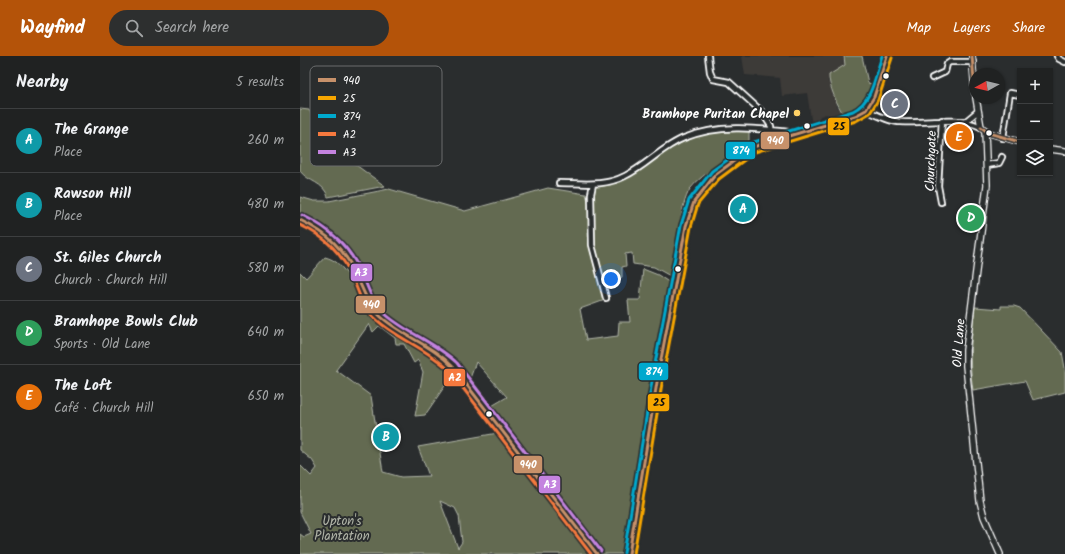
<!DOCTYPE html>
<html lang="en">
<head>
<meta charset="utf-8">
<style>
  :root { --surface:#202222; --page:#2d2f2f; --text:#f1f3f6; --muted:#a2a4a5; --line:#3d3f40; --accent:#b45309 }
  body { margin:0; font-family:Kalam,sans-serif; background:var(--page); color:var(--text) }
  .controls { position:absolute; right:12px; top:12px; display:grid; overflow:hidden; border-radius:0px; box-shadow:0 1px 3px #0004 }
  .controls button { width:36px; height:36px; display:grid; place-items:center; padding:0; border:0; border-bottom:1px solid var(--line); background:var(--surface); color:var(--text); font:20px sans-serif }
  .compass { position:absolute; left:669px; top:12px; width:36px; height:36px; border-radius:50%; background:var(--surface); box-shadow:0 1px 3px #0004; rotate:262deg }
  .you { position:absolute; left:311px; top:223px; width:14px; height:14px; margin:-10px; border:3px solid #fff; border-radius:50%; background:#1a73e8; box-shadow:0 0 0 6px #1a73e833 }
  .badge { display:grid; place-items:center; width:26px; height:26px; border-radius:50%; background:var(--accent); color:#fff; font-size:13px; font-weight:700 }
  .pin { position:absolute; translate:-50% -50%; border:2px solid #fff; box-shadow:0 1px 4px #0006 }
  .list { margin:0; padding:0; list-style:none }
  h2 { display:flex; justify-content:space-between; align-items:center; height:52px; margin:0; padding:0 16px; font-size:17px }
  h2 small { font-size:13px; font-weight:400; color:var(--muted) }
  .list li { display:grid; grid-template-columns:26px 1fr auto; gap:12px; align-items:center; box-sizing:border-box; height:64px; padding:0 16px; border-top:1px solid var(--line) }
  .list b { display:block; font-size:15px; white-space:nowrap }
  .list p { margin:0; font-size:13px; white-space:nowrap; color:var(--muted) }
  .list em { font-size:13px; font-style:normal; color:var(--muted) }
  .icon { flex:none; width:22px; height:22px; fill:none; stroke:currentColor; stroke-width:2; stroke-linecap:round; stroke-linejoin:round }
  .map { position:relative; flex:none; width:765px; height:498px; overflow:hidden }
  header { display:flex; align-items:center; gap:24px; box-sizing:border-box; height:56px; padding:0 20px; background:var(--accent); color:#fff }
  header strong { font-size:19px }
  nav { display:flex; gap:22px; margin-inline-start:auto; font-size:14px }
  .search { width:280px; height:36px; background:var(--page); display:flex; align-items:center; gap:10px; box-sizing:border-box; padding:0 14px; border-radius:22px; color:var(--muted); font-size:15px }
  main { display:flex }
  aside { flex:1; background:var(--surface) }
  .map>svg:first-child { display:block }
</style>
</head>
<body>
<header>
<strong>Wayfind</strong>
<div class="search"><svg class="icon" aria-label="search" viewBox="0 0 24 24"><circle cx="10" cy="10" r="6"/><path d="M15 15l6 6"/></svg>Search here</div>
<nav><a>Map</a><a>Layers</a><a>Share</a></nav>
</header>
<main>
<aside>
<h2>Nearby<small>5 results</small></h2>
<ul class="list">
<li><span class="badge" style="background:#0f9aa8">A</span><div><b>The Grange</b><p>Place</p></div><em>260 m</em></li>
<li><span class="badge" style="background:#0f9aa8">B</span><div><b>Rawson Hill</b><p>Place</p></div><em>480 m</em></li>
<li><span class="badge" style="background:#6b7280">C</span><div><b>St. Giles Church</b><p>Church · Church Hill</p></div><em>580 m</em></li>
<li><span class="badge" style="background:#2e9e5b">D</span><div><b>Bramhope Bowls Club</b><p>Sports · Old Lane</p></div><em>640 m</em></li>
<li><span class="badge" style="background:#e8710a">E</span><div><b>The Loft</b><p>Café · Church Hill</p></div><em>650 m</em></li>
</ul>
</aside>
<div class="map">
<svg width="765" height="498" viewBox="0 0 765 498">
  <rect width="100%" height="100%" fill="#2a2d2e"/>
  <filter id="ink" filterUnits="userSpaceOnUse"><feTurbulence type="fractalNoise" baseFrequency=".025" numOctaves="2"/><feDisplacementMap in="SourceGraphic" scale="8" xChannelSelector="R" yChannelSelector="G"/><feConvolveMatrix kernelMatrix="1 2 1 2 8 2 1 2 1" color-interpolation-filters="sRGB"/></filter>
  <g filter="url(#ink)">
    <path fill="#3d3a38" d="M442,0H544L545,9L528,24L537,50L544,59L535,61L526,58L520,60L516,66L512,69L507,37L482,40L480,22L445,19Z"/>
    <path fill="#636b51" stroke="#b1b5a8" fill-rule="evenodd" d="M544,0H562L568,27L572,28C566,48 563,51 544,59C538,51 528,28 529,19L545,9Z
      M0,53L9,54C13,60 15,67 19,73C35,96 63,114 85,130L28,141C24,126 8,126 0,115Z
      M415,74H449V89C432,101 403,116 390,133C380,148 375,201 372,221L354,211L333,208L332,197L325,198L326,210L322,211V221L306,231L293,185V131L311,129L356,103L380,84Z
      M248,132L286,138L290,152L289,183L305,244L280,253L286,284L318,280L319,266H330L328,244H340L343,213L358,219L370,227L356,309L350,362L325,498H302L190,351L207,341L176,306L169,325C159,313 149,297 136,289C118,278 96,271 81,257C61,237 60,205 41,185C31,173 14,165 0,159V141L14,145H29L89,133L165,155Z
      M664,154H678V171H663Z
      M25,201C36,204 40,209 47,218L52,216L68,251L130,292L153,318L125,359L115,360L123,316L118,304L114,307L104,288H96L95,282L79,270L73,276L69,268L36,314L71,340L83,416L101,421L129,420L118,391L198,377L291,498H0V478L4,481L11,478L0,456V409L11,420L17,412L12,404L0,394V216L6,222ZM140,445L155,452L159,460L162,486L158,492Z
      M701,250H714L720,252L762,296L765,312V336L733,344L725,325L673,334C668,302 671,283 675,251L701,253Z"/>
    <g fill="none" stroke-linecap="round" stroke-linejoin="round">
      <g stroke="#fff" stroke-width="8">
        <path id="minor" d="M408,0L410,16L413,23L429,26L461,55L471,70L472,84
          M757,0L759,3L765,6
          M632,22L645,16L647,8L650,6H673
          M566,54C577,59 590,66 601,66C629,68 655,59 681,71
          M666,65L678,55
          M703,82L710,37L720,39
          M687,109L699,107L702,101
          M259,127C281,127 304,131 325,120C346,110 363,90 384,82C419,68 454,72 490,76L493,78
          M293,128L291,138L292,189L306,242
          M641,146L638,130L642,64"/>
      </g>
      <g stroke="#fff" stroke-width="8">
        <path id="tertiary" d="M672,0L675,37
          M676,42L681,71L689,77L720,86
          M685,75L687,129L666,294V310L680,445L684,461L700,498
          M750,93L765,95"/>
      </g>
      <g stroke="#fff" stroke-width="10">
        <path id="trunk" d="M0,164C31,177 45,191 58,222C62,232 65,244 72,252C94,278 131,285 153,311L297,498
          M329,498L359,314L386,170L394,146L415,119L453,91L555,60L566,54L574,41L587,0"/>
      </g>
      <use href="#minor" stroke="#2a2d2e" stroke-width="4.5"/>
      <use href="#tertiary" stroke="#2a2d2e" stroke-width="5.5"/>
      <use href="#trunk" stroke="#2a2d2e" stroke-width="7"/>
      <g stroke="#2a2d2e" stroke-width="6">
        <path id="bus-1" d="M672,0L675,37
          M681,71L689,77L720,86
          M0,164C27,177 45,193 57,221C64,236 68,249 80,260C102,280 132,289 153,311L297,498
          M329,498L359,314L386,170L394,146L415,119L453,91L555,60L566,54L574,41L587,0"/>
      </g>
      <g stroke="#2a2d2e" stroke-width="6">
        <path id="bus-2" d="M334,498L364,315L391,171L398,148L419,123L455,96L556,65L570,57L578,44L592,2"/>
      </g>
      <g stroke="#2a2d2e" stroke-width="6">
        <path id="bus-3" d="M324,497L354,313L381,169L389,144L412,115L451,87L553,55C573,45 575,20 582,0"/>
      </g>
      <g stroke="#2a2d2e" stroke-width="6">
        <path id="bus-4" d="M0,169C26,181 43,198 54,225C58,235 61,246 68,255C90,281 125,290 149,314L291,498"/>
      </g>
      <g stroke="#2a2d2e" stroke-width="6">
        <path id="bus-5" d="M2,159C31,173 50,191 63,220C69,234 72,246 84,257C106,277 135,286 157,307L301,495"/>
      </g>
      <use href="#bus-1" stroke="#c7916a" stroke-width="3"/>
      <use href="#bus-2" stroke="#f7a600" stroke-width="3"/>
      <use href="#bus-3" stroke="#00a9ce" stroke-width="3"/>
      <use href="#bus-4" stroke="#f6793e" stroke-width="3"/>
      <use href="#bus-5" stroke="#c483df" stroke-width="3"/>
    </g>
  </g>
  <g fill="#fff" stroke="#2a2d2e" stroke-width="1.5">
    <circle cx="586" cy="20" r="3.5"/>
    <circle cx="507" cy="70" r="3.5"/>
    <circle cx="689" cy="77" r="3.5"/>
    <circle cx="378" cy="213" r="3.5"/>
    <circle cx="189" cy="358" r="3.5"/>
  </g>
  <circle fill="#ffd166" stroke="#2a2d2e" stroke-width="1.5" cx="497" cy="57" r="4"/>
  <g text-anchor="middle" stroke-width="4" stroke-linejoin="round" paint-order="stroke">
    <g font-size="13" font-weight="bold" fill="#fff" stroke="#2a2d2e" text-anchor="end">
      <text x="489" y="62">Bramhope Puritan Chapel</text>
    </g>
    <g font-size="13" fill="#fff" stroke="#2a2d2e">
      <text transform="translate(630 105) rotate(-88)" y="5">Churchgate</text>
      <text transform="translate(658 287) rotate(-86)" y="5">Old Lane</text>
    </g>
    <g font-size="13" fill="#b1b5a8" stroke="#2a2d2e">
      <text x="42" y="469">Upton's<tspan x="42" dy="15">Plantation</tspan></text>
    </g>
  </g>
  <rect x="10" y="10" width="132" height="100" rx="6" fill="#2a2d2e" stroke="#6a6c6d" stroke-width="1"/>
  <rect x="18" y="22" width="18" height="4" fill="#c7916a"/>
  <rect x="18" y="40" width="18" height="4" fill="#f7a600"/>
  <rect x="18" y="58" width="18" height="4" fill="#00a9ce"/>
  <rect x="18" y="76" width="18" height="4" fill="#f6793e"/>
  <rect x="18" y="94" width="18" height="4" fill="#c483df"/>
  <g font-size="11" fill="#fff">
    <text x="43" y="28">940</text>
    <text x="43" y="46">25</text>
    <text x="43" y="64">874</text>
    <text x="43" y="82">A2</text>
    <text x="43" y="100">A3</text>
  </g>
  <g stroke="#2a2d2e" stroke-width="1.5">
    <rect x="527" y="61" width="23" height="19" rx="4" fill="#f7a600"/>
    <rect x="460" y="75" width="30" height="19" rx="4" fill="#c7916a"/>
    <rect x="425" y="85" width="31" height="19" rx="4" fill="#00a9ce"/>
    <rect x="50" y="207" width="23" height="19" rx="4" fill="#c483df"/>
    <rect x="55" y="239" width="31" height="19" rx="4" fill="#c7916a"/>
    <rect x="338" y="306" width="31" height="19" rx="4" fill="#00a9ce"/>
    <rect x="143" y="312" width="23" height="19" rx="4" fill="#f6793e"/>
    <rect x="347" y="337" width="23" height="19" rx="4" fill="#f7a600"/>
    <rect x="213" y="399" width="30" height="19" rx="4" fill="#c7916a"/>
    <rect x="238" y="419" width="23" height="19" rx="4" fill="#c483df"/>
  </g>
  <g font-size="11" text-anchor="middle" font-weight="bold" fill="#fff">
    <text x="475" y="88">940</text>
    <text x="441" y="98">874</text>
    <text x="61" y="220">A3</text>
    <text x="71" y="252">940</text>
    <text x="354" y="319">874</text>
    <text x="155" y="325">A2</text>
    <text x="228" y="412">940</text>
    <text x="250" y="432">A3</text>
  </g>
  <g font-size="11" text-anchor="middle" font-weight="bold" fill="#111">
    <text x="539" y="74">25</text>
    <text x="359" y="350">25</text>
  </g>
</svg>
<div class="controls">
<button>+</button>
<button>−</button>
<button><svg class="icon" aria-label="layers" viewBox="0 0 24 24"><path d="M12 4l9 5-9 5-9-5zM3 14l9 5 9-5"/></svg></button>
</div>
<svg class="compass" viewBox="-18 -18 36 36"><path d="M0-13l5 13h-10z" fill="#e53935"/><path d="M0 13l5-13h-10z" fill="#a2a4a5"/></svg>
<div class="you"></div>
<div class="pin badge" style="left:443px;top:153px;background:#0f9aa8">A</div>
<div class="pin badge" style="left:86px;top:381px;background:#0f9aa8">B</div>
<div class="pin badge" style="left:595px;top:48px;background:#6b7280">C</div>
<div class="pin badge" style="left:671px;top:162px;background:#2e9e5b">D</div>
<div class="pin badge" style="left:659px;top:81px;background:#e8710a">E</div>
</div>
</main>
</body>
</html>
